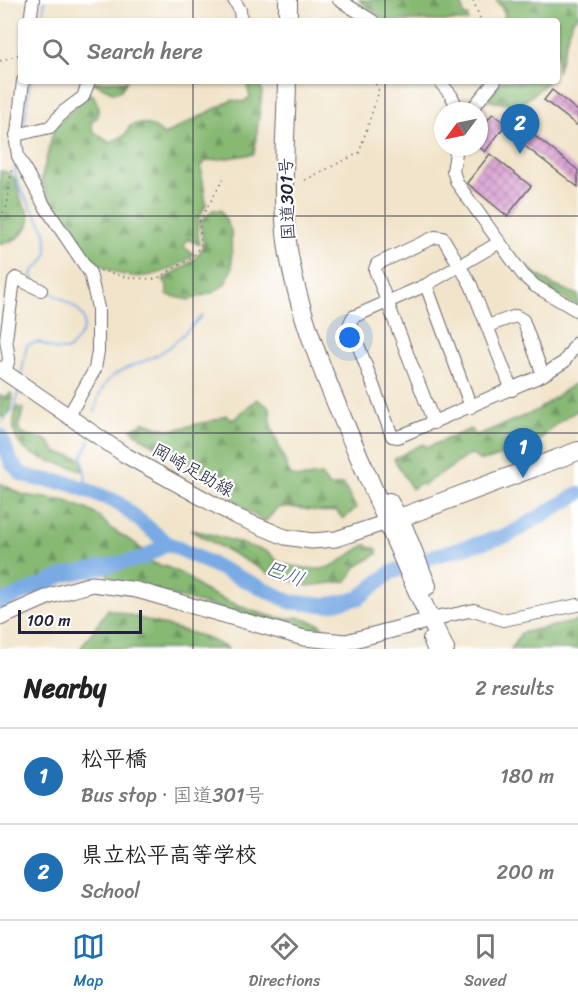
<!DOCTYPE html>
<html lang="en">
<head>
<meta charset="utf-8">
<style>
  :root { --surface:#fff; --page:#f2f2f2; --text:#222; --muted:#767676; --line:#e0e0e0; --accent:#1f6fb2 }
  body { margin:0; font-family:Sriracha,"Klee One",sans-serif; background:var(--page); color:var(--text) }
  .compass { position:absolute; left:434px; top:102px; width:54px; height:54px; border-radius:50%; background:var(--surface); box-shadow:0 2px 4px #0004; rotate:237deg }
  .scale { position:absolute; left:18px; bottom:15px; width:124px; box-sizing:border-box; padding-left:6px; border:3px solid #22223b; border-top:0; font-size:16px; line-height:21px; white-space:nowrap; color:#22223b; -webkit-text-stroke:4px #fff; paint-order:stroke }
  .you { position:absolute; left:350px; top:338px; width:21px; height:21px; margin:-15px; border:4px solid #fff; border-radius:50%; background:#1a73e8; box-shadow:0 0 0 9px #1a73e833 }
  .badge { display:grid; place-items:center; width:39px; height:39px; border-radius:50%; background:var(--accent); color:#fff; font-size:20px; font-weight:700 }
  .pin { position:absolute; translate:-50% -50px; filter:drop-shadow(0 2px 3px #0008) }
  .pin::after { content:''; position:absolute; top:32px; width:21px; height:18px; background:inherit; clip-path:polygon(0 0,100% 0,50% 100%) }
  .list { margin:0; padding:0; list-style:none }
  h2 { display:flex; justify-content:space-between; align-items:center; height:78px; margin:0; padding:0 24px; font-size:26px }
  h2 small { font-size:20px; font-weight:400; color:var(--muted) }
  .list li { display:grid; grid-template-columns:39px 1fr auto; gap:18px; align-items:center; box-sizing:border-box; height:96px; padding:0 24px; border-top:2px solid var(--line) }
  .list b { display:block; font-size:22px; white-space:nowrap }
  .list p { margin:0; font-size:20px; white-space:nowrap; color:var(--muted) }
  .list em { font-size:20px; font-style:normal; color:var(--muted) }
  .icon { flex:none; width:33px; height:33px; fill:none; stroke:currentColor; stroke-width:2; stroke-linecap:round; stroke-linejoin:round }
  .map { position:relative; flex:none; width:578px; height:649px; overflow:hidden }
  .search { position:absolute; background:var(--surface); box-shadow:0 2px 4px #0004; left:18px; right:18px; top:18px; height:66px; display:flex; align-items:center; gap:15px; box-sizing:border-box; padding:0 21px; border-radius:6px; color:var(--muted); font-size:22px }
  .sheet { height:270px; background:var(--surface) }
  nav { display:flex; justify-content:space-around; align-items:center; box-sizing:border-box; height:84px; border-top:2px solid var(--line); background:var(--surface); font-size:16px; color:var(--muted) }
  nav a { display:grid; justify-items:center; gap:3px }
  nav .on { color:var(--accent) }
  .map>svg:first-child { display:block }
</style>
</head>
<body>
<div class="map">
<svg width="578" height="649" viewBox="0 0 578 649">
  <defs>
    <pattern id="forest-firs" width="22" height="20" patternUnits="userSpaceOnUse" patternTransform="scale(1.5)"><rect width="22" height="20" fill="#87b973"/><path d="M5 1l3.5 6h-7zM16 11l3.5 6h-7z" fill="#6e9660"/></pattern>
    <pattern id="building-cross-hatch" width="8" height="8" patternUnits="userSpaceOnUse" patternTransform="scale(1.5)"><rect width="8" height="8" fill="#dba5d4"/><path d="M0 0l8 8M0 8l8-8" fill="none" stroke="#b186ad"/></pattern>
  </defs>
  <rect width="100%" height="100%" fill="#fff"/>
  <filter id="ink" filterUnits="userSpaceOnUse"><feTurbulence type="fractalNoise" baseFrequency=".0167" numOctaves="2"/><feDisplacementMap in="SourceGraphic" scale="12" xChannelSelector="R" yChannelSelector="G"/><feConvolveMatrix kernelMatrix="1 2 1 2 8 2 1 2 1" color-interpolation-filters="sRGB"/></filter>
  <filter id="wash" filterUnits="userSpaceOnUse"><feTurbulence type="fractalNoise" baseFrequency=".008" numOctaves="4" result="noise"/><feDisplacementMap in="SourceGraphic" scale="24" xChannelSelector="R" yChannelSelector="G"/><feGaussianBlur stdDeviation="1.35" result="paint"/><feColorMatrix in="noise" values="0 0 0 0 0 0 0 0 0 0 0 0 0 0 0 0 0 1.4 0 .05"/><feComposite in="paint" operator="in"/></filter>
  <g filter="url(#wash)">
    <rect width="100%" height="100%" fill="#f1e4ca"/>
    <path fill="url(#forest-firs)" stroke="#546e57" stroke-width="1.5" d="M359,0H461L464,16H468V21H386Z
      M496,0H578V16L572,21L557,72V21H503L505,13Z
      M127,81L121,90L114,93L92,82Z
      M246,81H260L262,93L254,154L206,161L201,167L206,204L197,222L199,244L187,239L184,247L193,254L191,257C115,310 71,246 41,181L54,128L89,94L93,95L99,107L97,117L91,122L93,131L110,143L125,135L130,126C142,120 154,126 164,135L232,100L243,102L250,97Z
      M501,81H548C523,104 521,109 487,100Z
      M0,171C18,171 17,190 22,202C24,207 28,210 29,214C32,231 15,242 0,244Z
      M213,210H221L231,231L232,268L225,284L214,292L189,300L167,295V286L163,279C175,271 199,262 203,246C204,239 201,229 200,222Z
      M519,262L553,285L578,295V306L538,284Z
      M578,381V410L557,423L534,445L487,460H479L471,454C461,459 458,463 450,468C439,475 435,475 425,485L419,484L412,489L394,459L422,444L428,447L471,429L475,436L536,411Z
      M11,393L13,399L9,414L3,418L0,415V395L5,397Z
      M257,399L270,408L271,426L290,475L299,478L321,475L329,487L343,484L356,508L343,519L336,510C321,516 288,502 277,509C272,512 270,519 264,522L234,501L228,485L145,440L131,429L145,422C172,434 175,429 202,423C211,421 217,421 225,415L233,420Z
      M17,407L24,409L18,427L22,434C38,441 47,432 55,452L81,458L84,471C52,459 0,459 17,407Z
      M0,483L23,495L66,501L86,509L99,516L110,528L136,544L144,552L108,564L57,574L0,599Z
      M190,530C217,534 240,544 266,551C272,553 274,560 280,563C283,565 317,570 321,569C339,566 350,552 366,545L377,549V554L356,567L347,581L308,586L268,573Z
      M141,562C161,562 188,574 201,589C220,598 278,625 297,617L320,624L323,629L318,633L302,630L109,579L107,572L111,570Z
      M108,609L205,637L229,649H80Z
      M578,621V649H511L521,633Z"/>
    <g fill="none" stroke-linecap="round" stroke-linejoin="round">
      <path stroke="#79aae4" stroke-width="2" d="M42,21L45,0
        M24,126L30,81
        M15,163C12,199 55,220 46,256C44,264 35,267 32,274L34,281
        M21,377L27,345L39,342L56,350H68C103,316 75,307 46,290
        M95,412C103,364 131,372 164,351C177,342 190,327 202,316
        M0,425L16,405L19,388
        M87,490L83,455L90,441"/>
      <path stroke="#79aae4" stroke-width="15" d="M0,436L12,464L22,474L38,479L69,483L117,502L167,543L291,602L327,605L359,598L390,573L437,555L509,535L578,494
        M0,603L64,575L144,558L167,543"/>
    </g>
    <g id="blocks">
      <path fill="url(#building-cross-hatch)" d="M552,90L578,111V126L544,100Z
        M493,113L506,124L485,152L479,147V131Z
        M526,129L578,170V187L517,140Z
        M490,154L531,186L507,216L467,183Z"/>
    </g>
  </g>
  <g filter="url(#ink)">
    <use href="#blocks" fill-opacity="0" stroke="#6a666d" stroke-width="1.5"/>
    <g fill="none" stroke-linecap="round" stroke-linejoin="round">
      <g stroke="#6a666d" stroke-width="14">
        <path id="minor" d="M234,0L240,10L241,21
          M339,0L373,21
          M30,21L33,0
          M23,81L16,142L18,156L44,205L90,273L98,308V351L95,369L68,417
          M439,81L451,95L459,111
          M470,111L495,81
          M16,135L50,127L63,112L83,97L89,81
          M457,147L453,171L457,183L523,275L535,286L578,311
          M500,242L426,285L353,317L350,323L392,436L398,437L543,375L564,362L578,341
          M426,285L471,407
          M487,326L516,316L523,320L543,375
          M5,372L9,359L6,339L14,280L16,278L41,290
          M434,423L375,270L377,264L435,237L443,238L471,285L512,390
          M442,617L474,610L503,620L578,605
          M429,639L433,649"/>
      </g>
      <g stroke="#6a666d" stroke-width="17">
        <path id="major" d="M0,369L125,455L235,516L285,537L312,541L336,539L387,522
          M0,618L50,596L92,584L137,590L304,638L346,642L442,617"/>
      </g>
      <g stroke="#6a666d" stroke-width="20">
        <path id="highway" d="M288,21V0
          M287,81C286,136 280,194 288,249C300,326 339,411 371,484C395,539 417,595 445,649
          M389,502L403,526L427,586
          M389,522L578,451"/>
      </g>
      <path stroke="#6a666d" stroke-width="1.5" stroke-dasharray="1.5 4.5" stroke-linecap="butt" d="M473,0L481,21
        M0,61L21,54
        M305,180L359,153L379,91L374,81
        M0,218L7,206L12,167
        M100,270L128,278L156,279L192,258L201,245L199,222L224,178"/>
      <use href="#minor" stroke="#fff" stroke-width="12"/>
      <use href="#major" stroke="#fff" stroke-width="15"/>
      <use href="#highway" stroke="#fff" stroke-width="18"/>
    </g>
  </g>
  <path fill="none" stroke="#22223b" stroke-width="1.5" stroke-opacity="0.55" d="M193,0V21M385,0V21M193,81V649M385,81V649M0,216H578M0,433H578"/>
  <g text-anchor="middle" stroke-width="4.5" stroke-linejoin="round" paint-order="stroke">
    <g font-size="18" fill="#22223b" stroke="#fff">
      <text transform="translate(287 199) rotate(-92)" y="6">国道301号</text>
      <text transform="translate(193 470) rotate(29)" y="6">岡崎足助線</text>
    </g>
    <g font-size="20" font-style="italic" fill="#45587f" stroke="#fff">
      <text transform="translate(285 573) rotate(21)" y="7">巴川</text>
    </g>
  </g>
</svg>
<svg class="compass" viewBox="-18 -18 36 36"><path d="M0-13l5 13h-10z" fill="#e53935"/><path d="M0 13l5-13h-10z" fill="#767676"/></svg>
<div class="scale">100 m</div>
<div class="you"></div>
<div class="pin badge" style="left:523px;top:478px">1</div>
<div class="pin badge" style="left:520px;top:154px">2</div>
<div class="search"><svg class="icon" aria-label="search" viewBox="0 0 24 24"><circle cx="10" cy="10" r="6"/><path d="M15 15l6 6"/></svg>Search here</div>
</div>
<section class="sheet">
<h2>Nearby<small>2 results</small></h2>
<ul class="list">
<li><span class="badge">1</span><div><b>松平橋</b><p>Bus stop · 国道301号</p></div><em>180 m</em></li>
<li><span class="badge">2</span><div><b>県立松平高等学校</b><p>School</p></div><em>200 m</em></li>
</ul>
</section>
<nav>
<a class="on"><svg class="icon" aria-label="map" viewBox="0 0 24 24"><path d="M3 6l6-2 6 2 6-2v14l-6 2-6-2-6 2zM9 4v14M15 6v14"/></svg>Map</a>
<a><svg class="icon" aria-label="directions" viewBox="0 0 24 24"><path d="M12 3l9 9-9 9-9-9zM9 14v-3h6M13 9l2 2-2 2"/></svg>Directions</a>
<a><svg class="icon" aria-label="saved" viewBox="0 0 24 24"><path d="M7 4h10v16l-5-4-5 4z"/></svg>Saved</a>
</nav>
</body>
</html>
